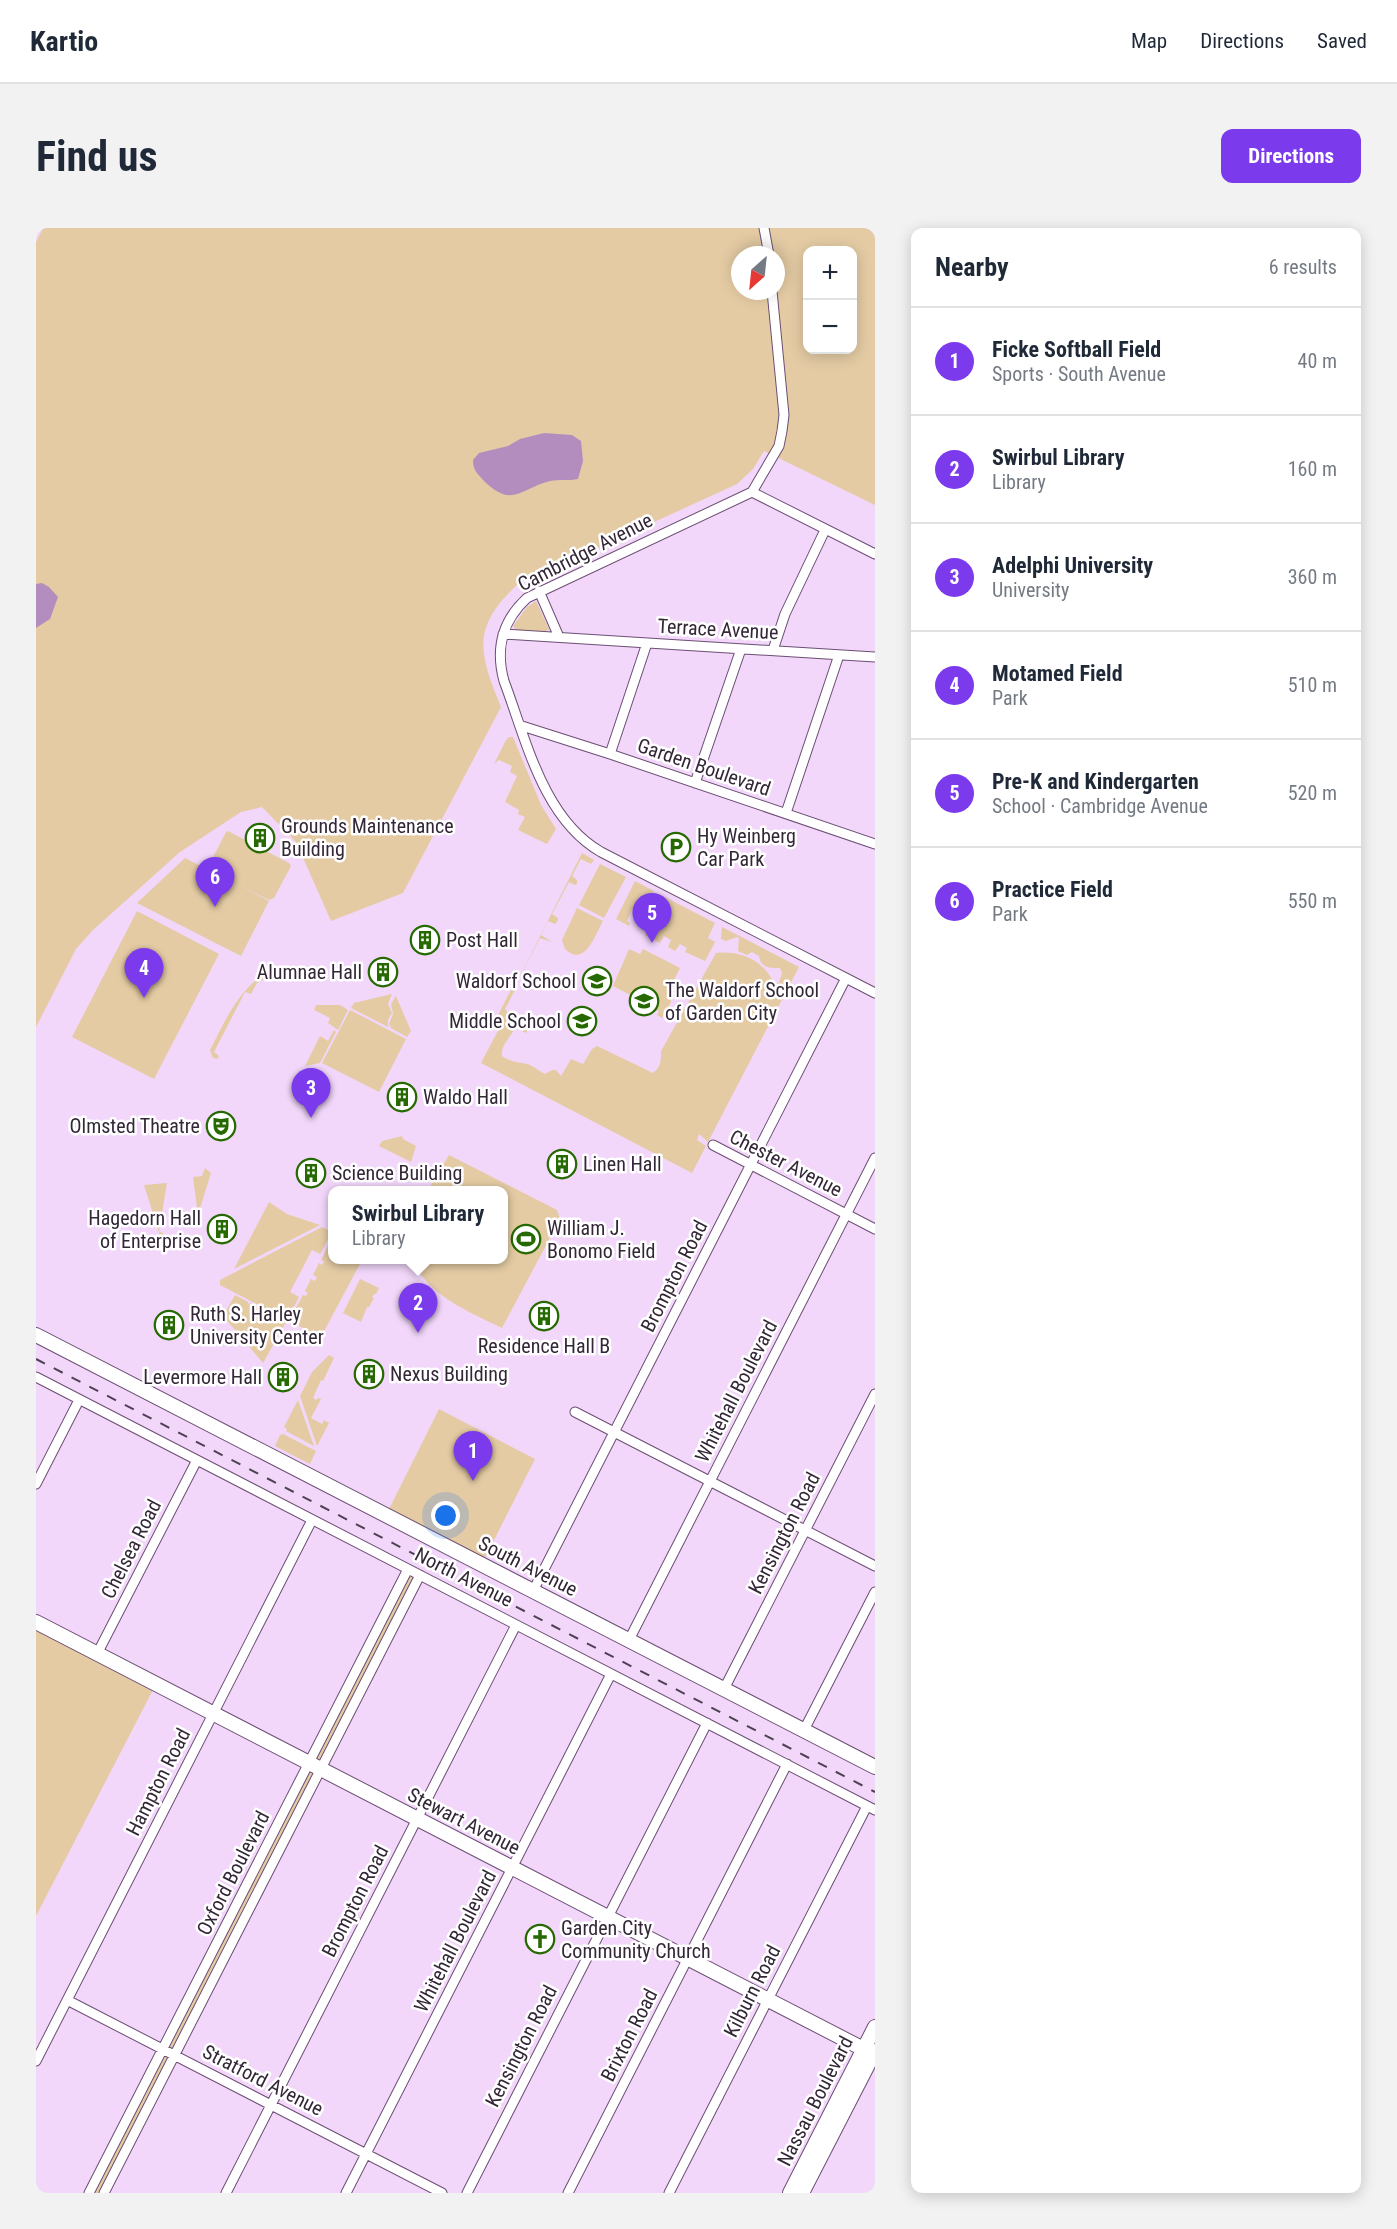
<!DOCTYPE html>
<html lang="en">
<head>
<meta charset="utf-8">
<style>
  :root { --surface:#fff; --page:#f2f2f3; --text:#1f2937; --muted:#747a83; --line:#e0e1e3; --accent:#7c3aed }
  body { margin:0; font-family:"Roboto Condensed",sans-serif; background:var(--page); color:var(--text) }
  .controls { position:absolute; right:18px; top:18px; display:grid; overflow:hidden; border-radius:12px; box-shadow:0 3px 15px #0003 }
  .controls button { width:54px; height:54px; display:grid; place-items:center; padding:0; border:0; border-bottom:2px solid var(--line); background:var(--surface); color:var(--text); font:30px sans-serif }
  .compass { position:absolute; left:695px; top:18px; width:54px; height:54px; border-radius:50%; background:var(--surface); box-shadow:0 3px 15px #0003; rotate:207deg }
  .you { position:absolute; left:410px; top:1288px; width:21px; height:21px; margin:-15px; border:4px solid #fff; border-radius:50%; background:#1a73e8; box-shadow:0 0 0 9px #1a73e833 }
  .badge { display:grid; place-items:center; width:39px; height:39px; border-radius:50%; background:var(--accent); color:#fff; font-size:20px; font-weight:700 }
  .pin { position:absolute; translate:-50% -50px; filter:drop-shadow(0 2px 3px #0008) }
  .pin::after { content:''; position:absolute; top:32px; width:21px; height:18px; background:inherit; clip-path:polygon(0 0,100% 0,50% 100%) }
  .popup { position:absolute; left:292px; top:958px; width:180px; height:78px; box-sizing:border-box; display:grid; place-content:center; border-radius:12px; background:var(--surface); filter:drop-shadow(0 2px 4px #0005); font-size:20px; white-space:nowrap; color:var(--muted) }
  .popup b { font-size:22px; color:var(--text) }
  .popup::after { content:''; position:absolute; left:50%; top:100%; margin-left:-12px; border:12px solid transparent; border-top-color:var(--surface) }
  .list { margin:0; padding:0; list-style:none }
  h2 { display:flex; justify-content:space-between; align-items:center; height:78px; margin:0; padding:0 24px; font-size:26px }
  h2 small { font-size:20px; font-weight:400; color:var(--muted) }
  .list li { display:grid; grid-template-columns:39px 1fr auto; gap:18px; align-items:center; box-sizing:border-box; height:108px; padding:0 24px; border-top:2px solid var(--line) }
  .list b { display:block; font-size:22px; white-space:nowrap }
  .list p { margin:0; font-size:20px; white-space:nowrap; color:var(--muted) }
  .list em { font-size:20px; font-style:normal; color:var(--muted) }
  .map { position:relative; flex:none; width:839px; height:1965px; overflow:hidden; border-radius:12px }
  header { display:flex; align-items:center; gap:36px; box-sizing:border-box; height:84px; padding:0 30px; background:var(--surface); border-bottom:2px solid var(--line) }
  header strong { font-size:28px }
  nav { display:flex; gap:33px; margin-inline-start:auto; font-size:21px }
  .intro { display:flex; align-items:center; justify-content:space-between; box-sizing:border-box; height:144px; padding:0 36px }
  h1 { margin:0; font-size:42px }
  .button { padding:15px 27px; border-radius:12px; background:var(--accent); color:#fff; font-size:21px; font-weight:700 }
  main { display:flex; gap:36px; padding:0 36px }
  aside { flex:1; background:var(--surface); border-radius:12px; box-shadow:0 3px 15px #0003 }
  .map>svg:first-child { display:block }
</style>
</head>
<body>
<header>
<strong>Kartio</strong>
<nav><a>Map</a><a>Directions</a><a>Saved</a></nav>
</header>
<div class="intro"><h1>Find us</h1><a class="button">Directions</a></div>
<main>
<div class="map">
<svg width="839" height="1965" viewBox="0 0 839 1965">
  <rect width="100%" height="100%" fill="#f2d7fa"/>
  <path fill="#e4cba4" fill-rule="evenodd" d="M7,0H839V277L728,223L717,241L701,256L481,357C435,400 443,425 465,479L367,665L295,693L260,614L226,579L205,584L144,624L57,702L40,721L0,799V14ZM772,22H816V122H772ZM704,27H740V63H704Z
    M500,373L513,401L510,404L480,402L477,398L491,379Z
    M473,509H477L505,577L520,601L511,616L482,602L489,589L482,586L483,582L469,574L481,548L474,544L476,538L463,532L458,536L470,512Z
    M192,603L253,635L255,638L238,670L233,672L201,656L233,673L205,728L101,675L149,630L171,641L190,604Z
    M546,625L558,632L555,636L545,631L536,648L541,652V656L539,657L533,654L516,686L522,690L521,694L519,696L512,693L505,707L516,714L504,710L482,752Z
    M564,636L590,649L568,690L543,677Z
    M599,653L618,663L608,685L596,681L591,693L594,695L593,698L580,691Z
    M623,666L679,695L672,710L679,714L669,733L649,724L651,720L644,716L639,723L632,719L635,712L628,708L624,715L609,707L611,703L614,704L619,693L612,687Z
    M541,680L567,693C559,707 549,740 529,721L526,712Z
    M101,683L183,726L118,851L36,809Z
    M686,699L763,739L672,914L663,906L661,912L670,918L656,945L445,835L466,795L460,791L479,754L480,760L469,781L477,790L476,797L483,789L490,792L494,797L490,805L476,798L478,802C473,811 465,817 466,828C474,834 481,834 491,836C496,837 503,843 509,846L516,842H520L525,848L535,831L547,836L556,821L561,818L617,845C625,839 625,832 625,823L680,725C704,722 729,733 738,756L743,755L746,745L744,740C733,740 725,740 723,728L716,724L711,727L702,723L703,710L701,709L690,713L685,711Z
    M593,721L604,726L607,721L644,740L631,766L634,768L635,774L626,790L621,787L623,783L606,775L604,777L598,774L600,770L577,758Z
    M225,748L228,751L221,755L215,766L209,764L178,824L183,828L181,831L177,830L174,822C188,795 200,767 225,748Z
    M356,766L352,776L356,785L352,792V799L315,780L318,775Z
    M360,768L375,803L371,809L355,800L353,796L357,786L355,776Z
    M280,777H304L312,782L302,802L292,795L294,790L278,782Z
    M314,782L370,811L343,864L286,835Z
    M298,802L300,804L284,835L269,838L284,808L292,813Z
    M366,908L367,911L380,918L375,934L343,918L346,913Z
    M413,927L521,982L524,991L466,1100C433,1084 391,1067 377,1032H467V962H392Z
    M169,940L175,945L162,987L157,949L166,948Z
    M131,955L123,1003L129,1007L126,1014L108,957Z
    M233,974L251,986L284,997L198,1041Z
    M286,999L296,1004L284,1026L276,1022L254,1064L263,1069L251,1092L184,1057V1052Z
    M294,1014L296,1015V1032H326L285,1109L253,1093L267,1067L270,1068L272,1065L269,1063L275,1051L279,1053L281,1049L277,1047L283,1035L286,1037L288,1033L285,1032Z
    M324,1051L343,1060L340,1066H338L336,1069L338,1070L333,1079H331L325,1094L307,1085Z
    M199,1067L212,1074V1076L215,1075L226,1081L225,1086L228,1087L230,1083L239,1088L238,1090L250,1094L227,1135L187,1088Z
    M293,1127L298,1130L287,1153L285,1152L277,1170L281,1172L282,1170L285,1171L275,1190L286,1196L288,1192L293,1195L281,1218L264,1168L276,1144Z
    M262,1172L278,1218L250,1203L251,1201L248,1199Z
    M403,1181L499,1231L448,1332L352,1283Z
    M247,1206L280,1223L274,1236L239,1218L244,1207Z
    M373,1343L382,1348L67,1965H55Z
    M0,1394L120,1456L0,1688Z"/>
  <path fill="#b48dbf" d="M508,205L536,207L545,213L547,233L542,251C533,253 523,251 514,253C483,261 476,281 447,252C441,245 437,242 437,232L443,225L472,218L484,211Z
    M6,355L13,359L22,369L14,391L0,400V356Z"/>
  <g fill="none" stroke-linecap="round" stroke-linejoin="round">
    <g stroke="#6b4e73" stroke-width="11">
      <path id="street" d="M728,0L733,27
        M736,63L748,187L746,203L743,218L716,264L491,370C466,393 459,420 468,453C490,511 507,591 565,624L839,765
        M716,264L839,326
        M503,363L523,409
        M467,406L839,429
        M737,422L749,386L789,302
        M486,498L574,526L839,616
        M574,526L611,415
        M659,555L705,421
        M750,585L803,427
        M677,917L839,1001
        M0,1149L839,1582
        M539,1184L839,1338
        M0,1256L43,1172
        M497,1363L810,750
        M593,1412L839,930
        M61,1426L161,1232
        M688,1461L839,1166
        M768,1502L839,1364
        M31,1772L406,1965
        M0,1833L276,1292
        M53,1965L372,1341
        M68,1965L384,1347
        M190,1965L480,1397
        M310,1965L575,1446
        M431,1965L671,1495
        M532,1965L751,1536
        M633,1965L831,1578"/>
    </g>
    <g stroke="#6b4e73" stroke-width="16">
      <path id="secondary" d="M0,1107L839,1539
        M0,1394L839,1827
        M754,1965L839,1799
        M766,1965L839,1823"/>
    </g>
    <use href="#street" stroke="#fff" stroke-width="9"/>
    <use href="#secondary" stroke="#fff" stroke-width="14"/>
    <path stroke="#4f4154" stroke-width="2" stroke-dasharray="10 10" stroke-linecap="butt" d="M0,1131L839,1564"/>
  </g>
  <defs>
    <g id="building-ring" transform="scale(1.5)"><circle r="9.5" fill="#fff" stroke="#256900" stroke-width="1.5"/><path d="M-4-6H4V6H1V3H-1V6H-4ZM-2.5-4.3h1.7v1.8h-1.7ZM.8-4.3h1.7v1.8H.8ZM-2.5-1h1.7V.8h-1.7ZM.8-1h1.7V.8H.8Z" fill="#256900"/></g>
    <g id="parking-ring" transform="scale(1.5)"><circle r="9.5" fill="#fff" stroke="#256900" stroke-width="1.5"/><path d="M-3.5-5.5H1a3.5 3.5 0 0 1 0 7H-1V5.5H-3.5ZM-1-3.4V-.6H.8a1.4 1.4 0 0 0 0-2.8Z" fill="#256900"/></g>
    <g id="school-ring" transform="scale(1.5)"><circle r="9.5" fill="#fff" stroke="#256900" stroke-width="1.5"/><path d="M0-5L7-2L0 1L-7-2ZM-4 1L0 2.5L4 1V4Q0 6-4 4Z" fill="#256900"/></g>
    <g id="theatre-ring" transform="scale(1.5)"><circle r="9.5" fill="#fff" stroke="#256900" stroke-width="1.5"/><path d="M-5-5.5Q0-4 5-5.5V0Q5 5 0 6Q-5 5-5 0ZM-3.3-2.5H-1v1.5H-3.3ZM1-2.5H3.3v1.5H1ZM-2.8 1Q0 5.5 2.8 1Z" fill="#256900"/></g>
    <g id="stadium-ring" transform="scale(1.5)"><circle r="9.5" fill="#fff" stroke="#256900" stroke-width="1.5"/><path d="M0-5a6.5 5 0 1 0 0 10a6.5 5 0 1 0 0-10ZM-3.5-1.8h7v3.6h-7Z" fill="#256900"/></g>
    <g id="church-ring" transform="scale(1.5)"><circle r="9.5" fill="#fff" stroke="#256900" stroke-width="1.5"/><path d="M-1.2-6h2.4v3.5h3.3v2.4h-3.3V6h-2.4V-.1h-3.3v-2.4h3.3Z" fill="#256900"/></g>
  </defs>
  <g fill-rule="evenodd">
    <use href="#building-ring" x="224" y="610"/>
    <use href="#parking-ring" x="640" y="619"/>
    <use href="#building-ring" x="389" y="712"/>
    <use href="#building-ring" x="347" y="744"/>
    <use href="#school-ring" x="561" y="753"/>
    <use href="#school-ring" x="608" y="773"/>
    <use href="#school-ring" x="546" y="793"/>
    <use href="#building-ring" x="366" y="869"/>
    <use href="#theatre-ring" x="185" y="898"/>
    <use href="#building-ring" x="526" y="936"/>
    <use href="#building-ring" x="275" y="945"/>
    <use href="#building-ring" x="186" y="1001"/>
    <use href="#stadium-ring" x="490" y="1011"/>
    <use href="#building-ring" x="508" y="1088"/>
    <use href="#building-ring" x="133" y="1097"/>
    <use href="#building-ring" x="333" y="1146"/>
    <use href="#building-ring" x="247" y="1149"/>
    <use href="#church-ring" x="504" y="1711"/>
  </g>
  <g text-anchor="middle" stroke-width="5" stroke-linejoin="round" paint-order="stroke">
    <g font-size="20" fill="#332737" stroke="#fff">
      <text transform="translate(549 324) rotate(-27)" y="7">Cambridge Avenue</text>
      <text transform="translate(682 401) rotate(3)" y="7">Terrace Avenue</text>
      <text transform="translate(668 539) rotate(19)" y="7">Garden Boulevard</text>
      <text transform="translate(750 935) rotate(27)" y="7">Chester Avenue</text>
      <text transform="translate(638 1048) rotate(-63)" y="7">Brompton Road</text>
      <text transform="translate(700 1163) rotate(-63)" y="7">Whitehall Boulevard</text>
      <text transform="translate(748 1305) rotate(-63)" y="7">Kensington Road</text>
      <text transform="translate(95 1321) rotate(-63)" y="7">Chelsea Road</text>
      <text transform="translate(492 1338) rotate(27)" y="7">South Avenue</text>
      <text transform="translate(428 1349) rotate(27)" y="7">North Avenue</text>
      <text transform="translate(122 1554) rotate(-63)" y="7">Hampton Road</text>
      <text transform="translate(428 1593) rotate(27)" y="7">Stewart Avenue</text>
      <text transform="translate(197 1645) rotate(-63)" y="7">Oxford Boulevard</text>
      <text transform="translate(319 1673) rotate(-63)" y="7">Brompton Road</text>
      <text transform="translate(419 1713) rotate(-63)" y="7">Whitehall Boulevard</text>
      <text transform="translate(716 1763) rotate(-63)" y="7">Kilburn Road</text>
      <text transform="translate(593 1807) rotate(-63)" y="7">Brixton Road</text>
      <text transform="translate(485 1818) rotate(-63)" y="7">Kensington Road</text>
      <text transform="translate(227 1852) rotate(27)" y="7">Stratford Avenue</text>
      <text transform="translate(779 1873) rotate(-63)" y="7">Nassau Boulevard</text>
    </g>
    <g font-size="20" fill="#332737" stroke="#fff" text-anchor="start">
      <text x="245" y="605">Grounds Maintenance<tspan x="245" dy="23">Building</tspan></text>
      <text x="661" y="615">Hy Weinberg<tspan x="661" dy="23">Car Park</tspan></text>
      <text x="410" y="719">Post Hall</text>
      <text x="326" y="751" text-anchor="end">Alumnae Hall</text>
      <text x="540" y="760" text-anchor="end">Waldorf School</text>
      <text x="629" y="769">The Waldorf School<tspan x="629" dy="23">of Garden City</tspan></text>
      <text x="525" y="800" text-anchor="end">Middle School</text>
      <text x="387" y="876">Waldo Hall</text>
      <text x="164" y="905" text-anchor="end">Olmsted Theatre</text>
      <text x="547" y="943">Linen Hall</text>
      <text x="296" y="952">Science Building</text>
      <text x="165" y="997" text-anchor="end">Hagedorn Hall<tspan x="165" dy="23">of Enterprise</tspan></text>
      <text x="511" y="1007">William J.<tspan x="511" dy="23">Bonomo Field</tspan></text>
      <text x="154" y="1093">Ruth S. Harley<tspan x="154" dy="23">University Center</tspan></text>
      <text x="508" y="1125" text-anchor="middle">Residence Hall B</text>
      <text x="354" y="1153">Nexus Building</text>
      <text x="226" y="1156" text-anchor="end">Levermore Hall</text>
      <text x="525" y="1707">Garden City<tspan x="525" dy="23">Community Church</tspan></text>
    </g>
  </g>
</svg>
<div class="controls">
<button>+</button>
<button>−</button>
</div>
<svg class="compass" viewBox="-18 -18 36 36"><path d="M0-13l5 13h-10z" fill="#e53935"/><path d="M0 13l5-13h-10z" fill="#747a83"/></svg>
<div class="you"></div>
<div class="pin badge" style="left:437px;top:1253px">1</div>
<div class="pin badge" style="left:382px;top:1105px">2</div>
<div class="popup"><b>Swirbul Library</b>Library</div>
<div class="pin badge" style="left:275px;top:890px">3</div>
<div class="pin badge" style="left:108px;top:770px">4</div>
<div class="pin badge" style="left:616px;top:715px">5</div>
<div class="pin badge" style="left:179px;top:679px">6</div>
</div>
<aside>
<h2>Nearby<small>6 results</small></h2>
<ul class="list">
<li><span class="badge">1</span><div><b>Ficke Softball Field</b><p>Sports · South Avenue</p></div><em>40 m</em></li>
<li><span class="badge">2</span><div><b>Swirbul Library</b><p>Library</p></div><em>160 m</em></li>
<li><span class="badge">3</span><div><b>Adelphi University</b><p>University</p></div><em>360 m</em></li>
<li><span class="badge">4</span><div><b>Motamed Field</b><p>Park</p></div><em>510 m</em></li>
<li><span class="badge">5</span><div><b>Pre-K and Kindergarten</b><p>School · Cambridge Avenue</p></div><em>520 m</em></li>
<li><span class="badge">6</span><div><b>Practice Field</b><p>Park</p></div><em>550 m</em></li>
</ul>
</aside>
</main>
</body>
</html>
